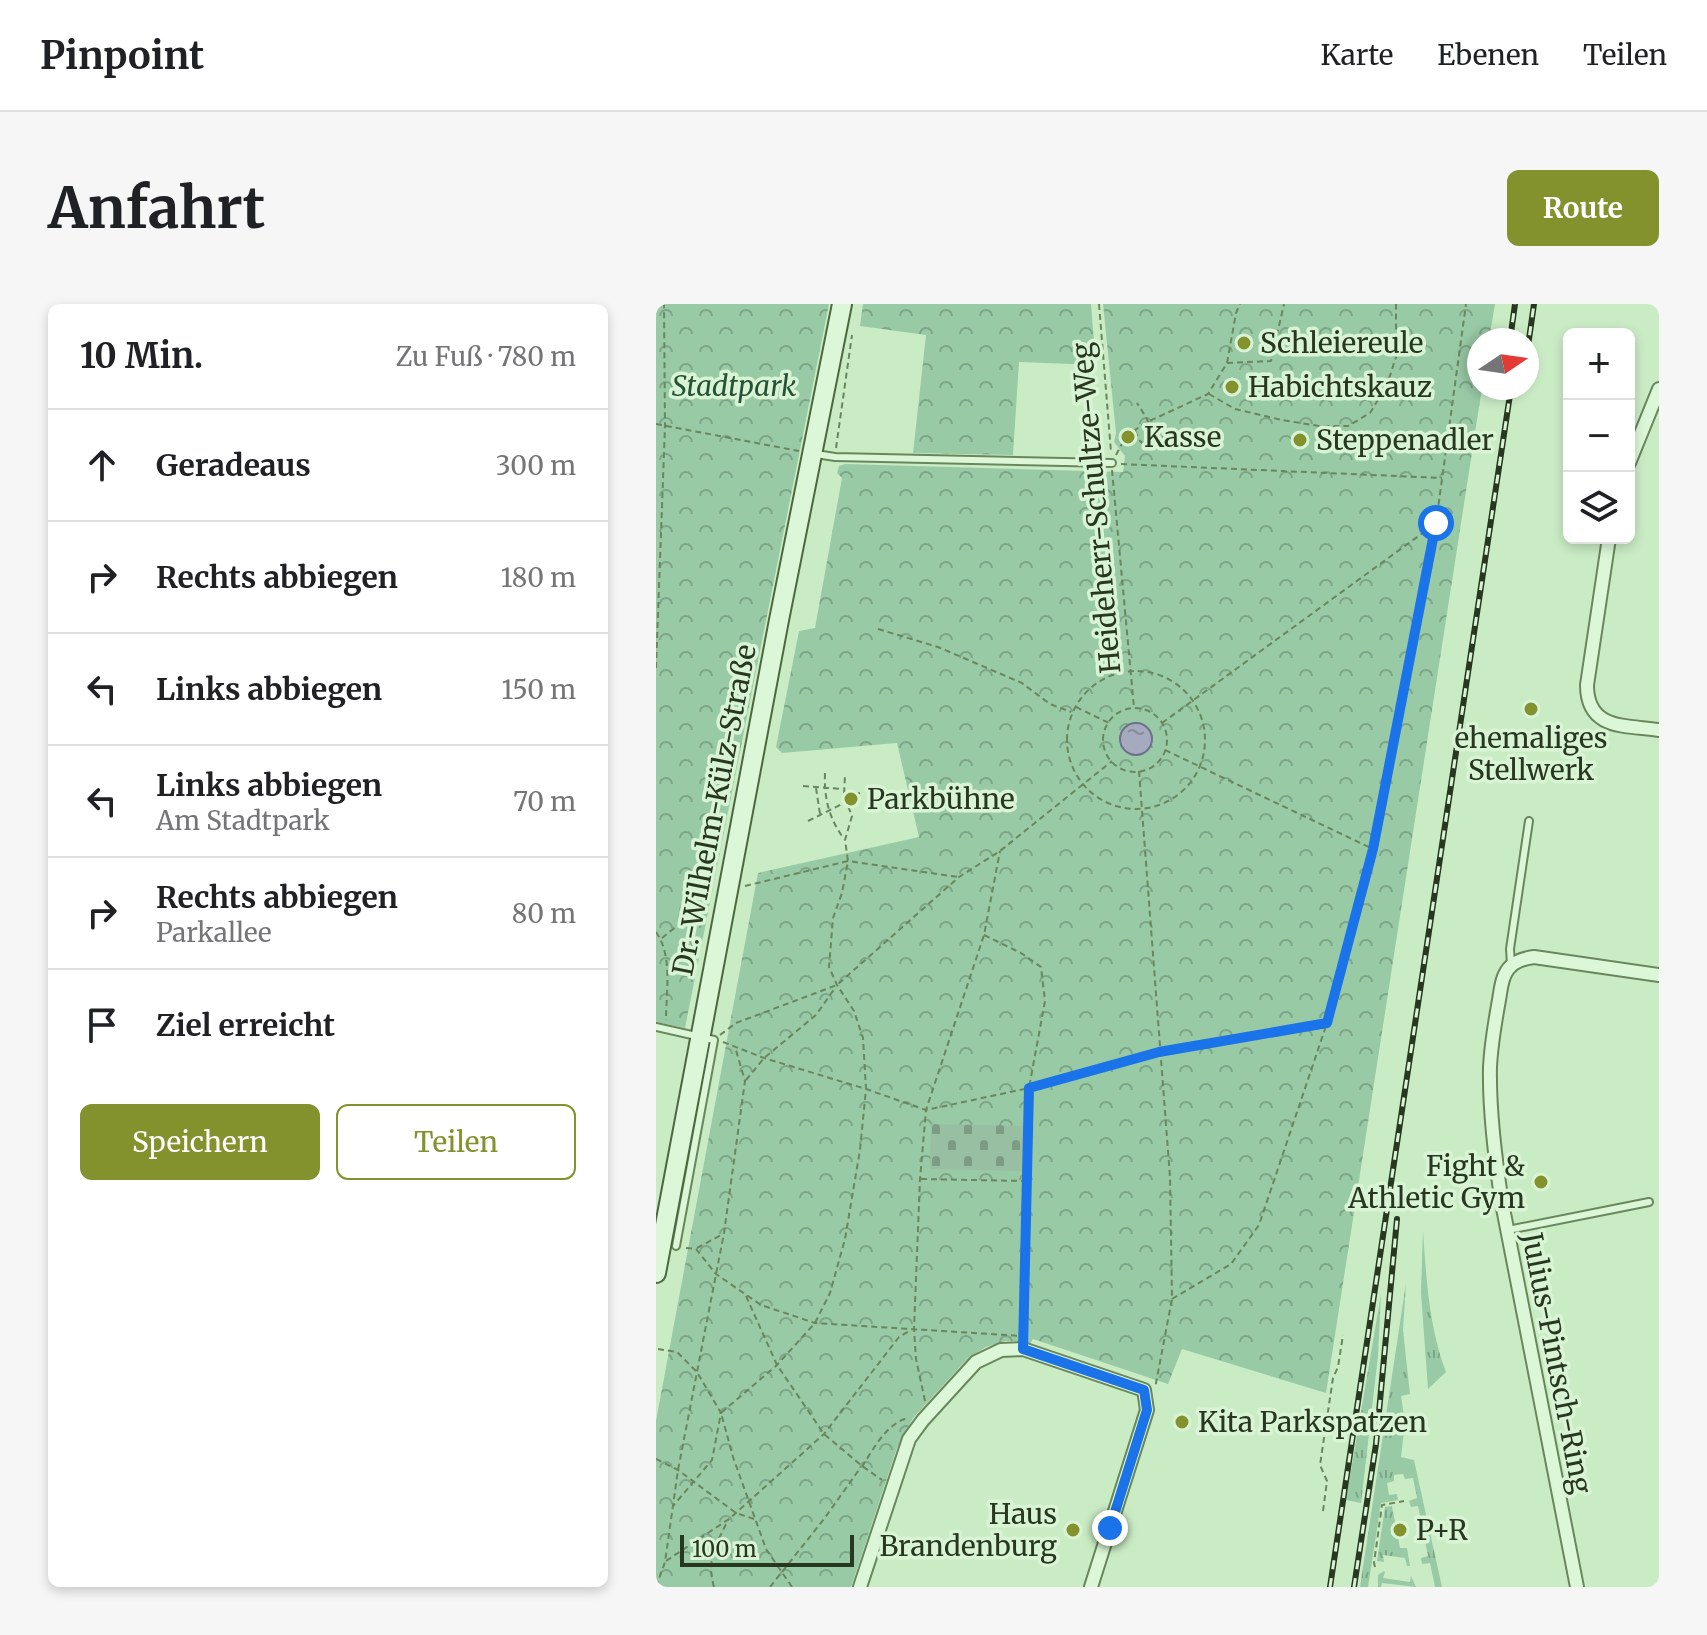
<!DOCTYPE html>
<html lang="de">
<head>
<meta charset="utf-8">
<style>
  :root { --surface:#fff; --page:#f6f6f6; --text:#202124; --muted:#757577; --line:#e0e0e0; --accent:#84922e }
  body { margin:0; font-family:Merriweather,serif; background:var(--page); color:var(--text) }
  .controls { position:absolute; right:24px; top:24px; display:grid; overflow:hidden; border-radius:12px; box-shadow:0 4px 12px #0003 }
  .controls button { width:72px; height:72px; display:grid; place-items:center; padding:0; border:0; border-bottom:2px solid var(--line); background:var(--surface); color:var(--text); font:40px sans-serif }
  .compass { position:absolute; left:811px; top:24px; width:72px; height:72px; border-radius:50%; background:var(--surface); box-shadow:0 4px 12px #0003; rotate:77deg }
  .scale { position:absolute; left:24px; bottom:20px; width:174px; box-sizing:border-box; padding-left:8px; border:4px solid #28371f; border-top:0; font-size:22px; line-height:28px; white-space:nowrap; color:#28371f; -webkit-text-stroke:6px #d8f4d4; paint-order:stroke }
  .stop { position:absolute; width:24px; height:24px; margin:-18px; border:6px solid #1a73e8; border-radius:50%; background:#fff }
  .stop.end { background:#1a73e8; border-color:#fff; box-shadow:0 2px 8px #0008 }
  .list { margin:0; padding:0; list-style:none }
  h2 { display:flex; justify-content:space-between; align-items:center; height:104px; margin:0; padding:0 32px; font-size:34px }
  h2 small { font-size:26px; font-weight:400; color:var(--muted) }
  .list li { display:grid; grid-template-columns:52px 1fr auto; gap:24px; align-items:center; box-sizing:border-box; height:112px; padding:0 32px; border-top:2px solid var(--line) }
  .list b { display:block; font-size:30px; white-space:nowrap }
  .list p { margin:0; font-size:26px; white-space:nowrap; color:var(--muted) }
  .list em { font-size:26px; font-style:normal; color:var(--muted) }
  .actions { display:flex; gap:16px; padding:24px 32px }
  .actions a { flex:1; padding:18px 0; border:2px solid var(--accent); border-radius:12px; text-align:center; font-size:28px; color:var(--accent) }
  .actions .main { background:var(--accent); color:#fff }
  .icon { flex:none; width:44px; height:44px; fill:none; stroke:currentColor; stroke-width:2; stroke-linecap:round; stroke-linejoin:round }
  .map { position:relative; flex:none; width:1003px; height:1283px; overflow:hidden; border-radius:12px }
  header { display:flex; align-items:center; gap:48px; box-sizing:border-box; height:112px; padding:0 40px; background:var(--surface); border-bottom:2px solid var(--line) }
  header strong { font-size:38px }
  nav { display:flex; gap:44px; margin-inline-start:auto; font-size:28px }
  .intro { display:flex; align-items:center; justify-content:space-between; box-sizing:border-box; height:192px; padding:0 48px }
  h1 { margin:0; font-size:56px }
  .button { padding:20px 36px; border-radius:12px; background:var(--accent); color:#fff; font-size:28px; font-weight:700 }
  main { display:flex; gap:48px; padding:0 48px }
  aside { flex:1; background:var(--surface); border-radius:12px; box-shadow:0 4px 12px #0003 }
  .map>svg:first-child { display:block }
</style>
</head>
<body>
<header>
<strong>Pinpoint</strong>
<nav><a>Karte</a><a>Ebenen</a><a>Teilen</a></nav>
</header>
<div class="intro"><h1>Anfahrt</h1><a class="button">Route</a></div>
<main>
<aside>
<h2>10 Min.<small>Zu Fuß · 780 m</small></h2>
<ul class="list">
<li><svg class="icon" aria-label="ahead" viewBox="0 0 24 24"><path d="M12 20V5M6 11l6-6 6 6"/></svg><div><b>Geradeaus</b></div><em>300 m</em></li>
<li><svg class="icon" aria-label="right" viewBox="0 0 24 24"><path d="M7 20v-9h11M14 6l5 5-5 5"/></svg><div><b>Rechts abbiegen</b></div><em>180 m</em></li>
<li><svg class="icon" aria-label="left" viewBox="0 0 24 24"><path d="M17 20v-9H6M10 6l-5 5 5 5"/></svg><div><b>Links abbiegen</b></div><em>150 m</em></li>
<li><svg class="icon" aria-label="left" viewBox="0 0 24 24"><path d="M17 20v-9H6M10 6l-5 5 5 5"/></svg><div><b>Links abbiegen</b><p>Am Stadtpark</p></div><em>70 m</em></li>
<li><svg class="icon" aria-label="right" viewBox="0 0 24 24"><path d="M7 20v-9h11M14 6l5 5-5 5"/></svg><div><b>Rechts abbiegen</b><p>Parkallee</p></div><em>80 m</em></li>
<li><svg class="icon" aria-label="arrive" viewBox="0 0 24 24"><path d="M6 21V4h12l-3 4 3 4H6"/></svg><div><b>Ziel erreicht</b></div></li>
</ul>
<div class="actions"><a class="main">Speichern</a><a>Teilen</a></div>
</aside>
<div class="map">
<svg width="1003" height="1283" viewBox="0 0 1003 1283">
  <defs>
    <pattern id="grass-tufts" width="24" height="20" patternUnits="userSpaceOnUse" patternTransform="scale(2)"><rect width="24" height="20" fill="#99caa6"/><path d="M3 7l-1-3M5 7V3M7 7l1-3M15 17l-1-3M17 17v-4M19 17l1-3" fill="none" stroke="#7da587"/></pattern>
    <pattern id="forest-crowns" width="20" height="18" patternUnits="userSpaceOnUse" patternTransform="scale(2)"><rect width="20" height="18" fill="#99caa6"/><path d="M2 6a3 3 0 1 1 6 0M12 15a3 3 0 1 1 6 0" fill="none" stroke="#7da587"/></pattern>
    <pattern id="cemetery-stones" width="16" height="16" patternUnits="userSpaceOnUse" patternTransform="scale(2)"><rect width="16" height="16" fill="#98bfa2"/><path d="M2 7V4a2 2 0 0 1 4 0v3zM10 15v-3a2 2 0 0 1 4 0v3z" fill="#7c9c83"/></pattern>
    <pattern id="water-ripples" width="26" height="14" patternUnits="userSpaceOnUse" patternTransform="scale(2)"><rect width="26" height="14" fill="#a6aabf"/><path d="M2 4q2-2 4 0t4 0M15 11q2-2 4 0t4 0" fill="none" stroke="#878b9b"/></pattern>
  </defs>
  <rect width="100%" height="100%" fill="#caecc5"/>
  <path fill="url(#grass-tufts)" d="M767,926C770,972 773,1024 790,1068L772,1085L765,989Z
    M750,979L747,1026L754,1090L745,1092L749,1119L745,1153L758,1156L786,1283H779L774,1259L766,1260L765,1254L772,1252L762,1202L755,1203L753,1197L761,1194L757,1174L749,1175L747,1170L738,1171V1177L731,1179L733,1191L741,1190L742,1196L725,1199L712,1283H704Z
    M725,990L722,1052L705,1199L690,1196Z
    M736,1202L744,1244H751L754,1262H751L749,1254L727,1251L728,1258L721,1257L729,1203Z
    M728,1267L729,1268L727,1274L754,1278L755,1272L760,1283L726,1279L725,1283H722V1271Z"/>
  <path fill="url(#forest-crowns)" d="M0,0H173L29,724L0,718Z
    M207,0H435L440,61L363,58L357,151L257,149L270,31L204,22Z
    M447,0H839L833,36H823V84H826L670,1089L526,1045L512,1080L377,1035L374,1040L363,1037H349L330,1043L312,1054L257,1114L241,1144L195,1283H5L0,1281V1117L102,569L263,533L241,439L126,449L120,443L143,327L159,324L186,174L181,169L183,162L189,160L467,168L469,152L458,138L460,129Z"/>
  <path fill="url(#cemetery-stones)" d="M275,820L368,822L367,867L274,865Z"/>
  <path fill="url(#water-ripples)" stroke="#6d718d" stroke-width="2" d="M464 435a16 16 0 1 1 32 0a16 16 0 1 1-32 0Z"/>
  <g fill="none" stroke-linecap="round" stroke-linejoin="round">
    <g stroke="#69865c" stroke-width="10">
      <path id="lane" d="M160,150L179,153L456,159
        M855,660L854,645L873,517
        M0,723L58,736L20,942
        M852,926L993,898"/>
    </g>
    <g stroke="#69865c" stroke-width="16">
      <path id="street" d="M973,159L1003,85
        M953,234L931,381C931,426 969,421 1003,426
        M204,1283L253,1135L267,1116L320,1058L345,1046L367,1045L488,1086L491,1106L435,1283
        M921,1283L846,899C839,854 833,808 834,763C835,741 839,718 843,696C845,684 846,670 855,662C860,657 871,654 878,653L1003,671"/>
    </g>
    <g stroke="#4d683f" stroke-width="22">
      <path id="secondary" d="M0,969L123,316L186,0"/>
    </g>
    <path stroke="#69865c" stroke-width="2" stroke-dasharray="6 4" stroke-linecap="butt" d="M443,0L455,148
      M571,59L615,57L628,0
      M553,90L579,105L626,116L663,122H692L714,109L731,81L740,53V0
      M0,120L143,147
      M479,127L484,137L491,143L498,140C497,123 490,113 481,99
      M180,144L196,31
      M460,151L469,134L487,120L552,90L571,59L580,9L584,0
      M465,160L786,174
      M456,166L478,404
      M222,325L282,343L366,379L394,400L415,408
      M0,364L9,122L8,0
      M411 436a69 69 0 1 1 138 0a69 69 0 1 1-138 0Z
      M420,403L453,419
      M447 436a32 32 0 1 1 64 0a32 32 0 1 1-64 0Z
      M506,419L779,220
      M509,446L717,545
      M483,467L514,873L516,995L500,1079V1083
      M169,469C168,495 173,514 188,535
      M147,482L187,485
      M160,484L164,510
      M189,492L204,489
      M152,517L188,499
      M89,582L192,557L302,573
      M0,628C17,652 10,688 10,716
      M328,631L365,649L385,663L389,697L373,784L368,1032
      M6,634L28,616
      M64,731L80,719L181,681L303,573L344,547L456,457
      M67,738L108,754L210,785L270,806L373,784L503,748L671,719
      M90,776L108,754L160,711L179,684
      M265,875L370,877
      M30,944L40,945L60,970L105,1001L159,1019L366,1032
      M41,944L67,930
      M90,992L121,1061L168,1130L206,1162L226,1176
      M516,995L575,960L603,921L671,719L717,545L780,219L810,0
      M2,1045L21,1048L41,1068L65,1109L56,1156L17,1202
      M269,1097L260,1055L258,1025L264,875L270,806L328,631L344,547
      M0,1155L22,1166L80,1209L98,1215
      M206,1163C217,1145 231,1119 252,1114
      M667,1207L671,1177L664,1161L677,1074L682,1063L687,1031
      M10,1257L73,1215L168,1130L243,1033L257,1025
      M719,1263L718,1259L726,1201L748,1197
      M0,1283L9,1258L22,1166L68,929L89,777L79,743
      M58,1283C50,1255 60,1241 72,1216
      M114,1283L168,1215L205,1163
      M136,1283L110,1245L77,1153L65,1109L121,1061L159,1019L174,989L189,935L204,846L210,785L207,734L198,707L181,681L173,663L177,614L186,589L192,557L189,536L196,512L188,492L189,471"/>
    <use href="#lane" stroke="#dcf7d7" stroke-width="6"/>
    <use href="#street" stroke="#dcf7d7" stroke-width="12"/>
    <use href="#secondary" stroke="#dcf7d7" stroke-width="18"/>
    <g stroke="#28371f" stroke-width="6">
      <path id="rail" d="M854,36L859,0
        M871,49L878,0
        M674,1283L855,84
        M698,1283L720,1140L741,915"/>
    </g>
    <use href="#rail" stroke="#d8f4d4" stroke-width="3" stroke-dasharray="9" stroke-linecap="butt"/>
  </g>
  <g fill="none" stroke-linecap="round" stroke-linejoin="round">
    <path stroke="#1a73e8" stroke-width="10" d="M454,1224L491,1106L488,1086L367,1045L373,784L503,748L671,719L717,545L780,219"/>
  </g>
  <g fill="#84922e" stroke="#d8f4d4" stroke-width="3">
    <circle cx="588" cy="39" r="8"/>
    <circle cx="576" cy="83" r="8"/>
    <circle cx="472" cy="133" r="8"/>
    <circle cx="644" cy="136" r="8"/>
    <circle cx="875" cy="405" r="8"/>
    <circle cx="195" cy="495" r="8"/>
    <circle cx="885" cy="878" r="8"/>
    <circle cx="526" cy="1118" r="8"/>
    <circle cx="417" cy="1226" r="8"/>
    <circle cx="744" cy="1226" r="8"/>
  </g>
  <g text-anchor="middle" stroke-width="7" stroke-linejoin="round" paint-order="stroke">
    <g font-size="28" fill="#28371f" stroke="#d8f4d4" text-anchor="start">
      <text x="604" y="49">Schleiereule</text>
      <text x="592" y="93">Habichtskauz</text>
      <text x="488" y="143">Kasse</text>
      <text x="660" y="146">Steppenadler</text>
      <text x="875" y="444" text-anchor="middle">ehemaliges<tspan x="875" dy="32">Stellwerk</tspan></text>
      <text x="211" y="505">Parkbühne</text>
      <text x="869" y="872" text-anchor="end">Fight &amp;<tspan x="869" dy="32">Athletic Gym</tspan></text>
      <text x="542" y="1128">Kita Parkspatzen</text>
      <text x="401" y="1220" text-anchor="end">Haus<tspan x="401" dy="32">Brandenburg</tspan></text>
      <text x="760" y="1236">P+R</text>
    </g>
    <g font-size="28" font-style="italic" fill="#265238" stroke="#d8f4d4">
      <text x="78" y="92">Stadtpark</text>
    </g>
    <g font-size="28" fill="#28371f" stroke="#d8f4d4">
      <text transform="translate(440 204) rotate(-95)" y="10">Heideherr-Schultze-Weg</text>
      <text transform="translate(58 506) rotate(-79)" y="10">Dr.-Wilhelm-Külz-Straße</text>
      <text transform="translate(901 1059) rotate(79)" y="10">Julius-Pintsch-Ring</text>
    </g>
  </g>
</svg>
<div class="controls">
<button>+</button>
<button>−</button>
<button><svg class="icon" aria-label="layers" viewBox="0 0 24 24"><path d="M12 4l9 5-9 5-9-5zM3 14l9 5 9-5"/></svg></button>
</div>
<svg class="compass" viewBox="-18 -18 36 36"><path d="M0-13l5 13h-10z" fill="#e53935"/><path d="M0 13l5-13h-10z" fill="#757577"/></svg>
<div class="scale">100 m</div>
<div class="stop" style="left:780px;top:219px"></div>
<div class="stop end" style="left:454px;top:1224px"></div>
</div>
</main>
</body>
</html>
